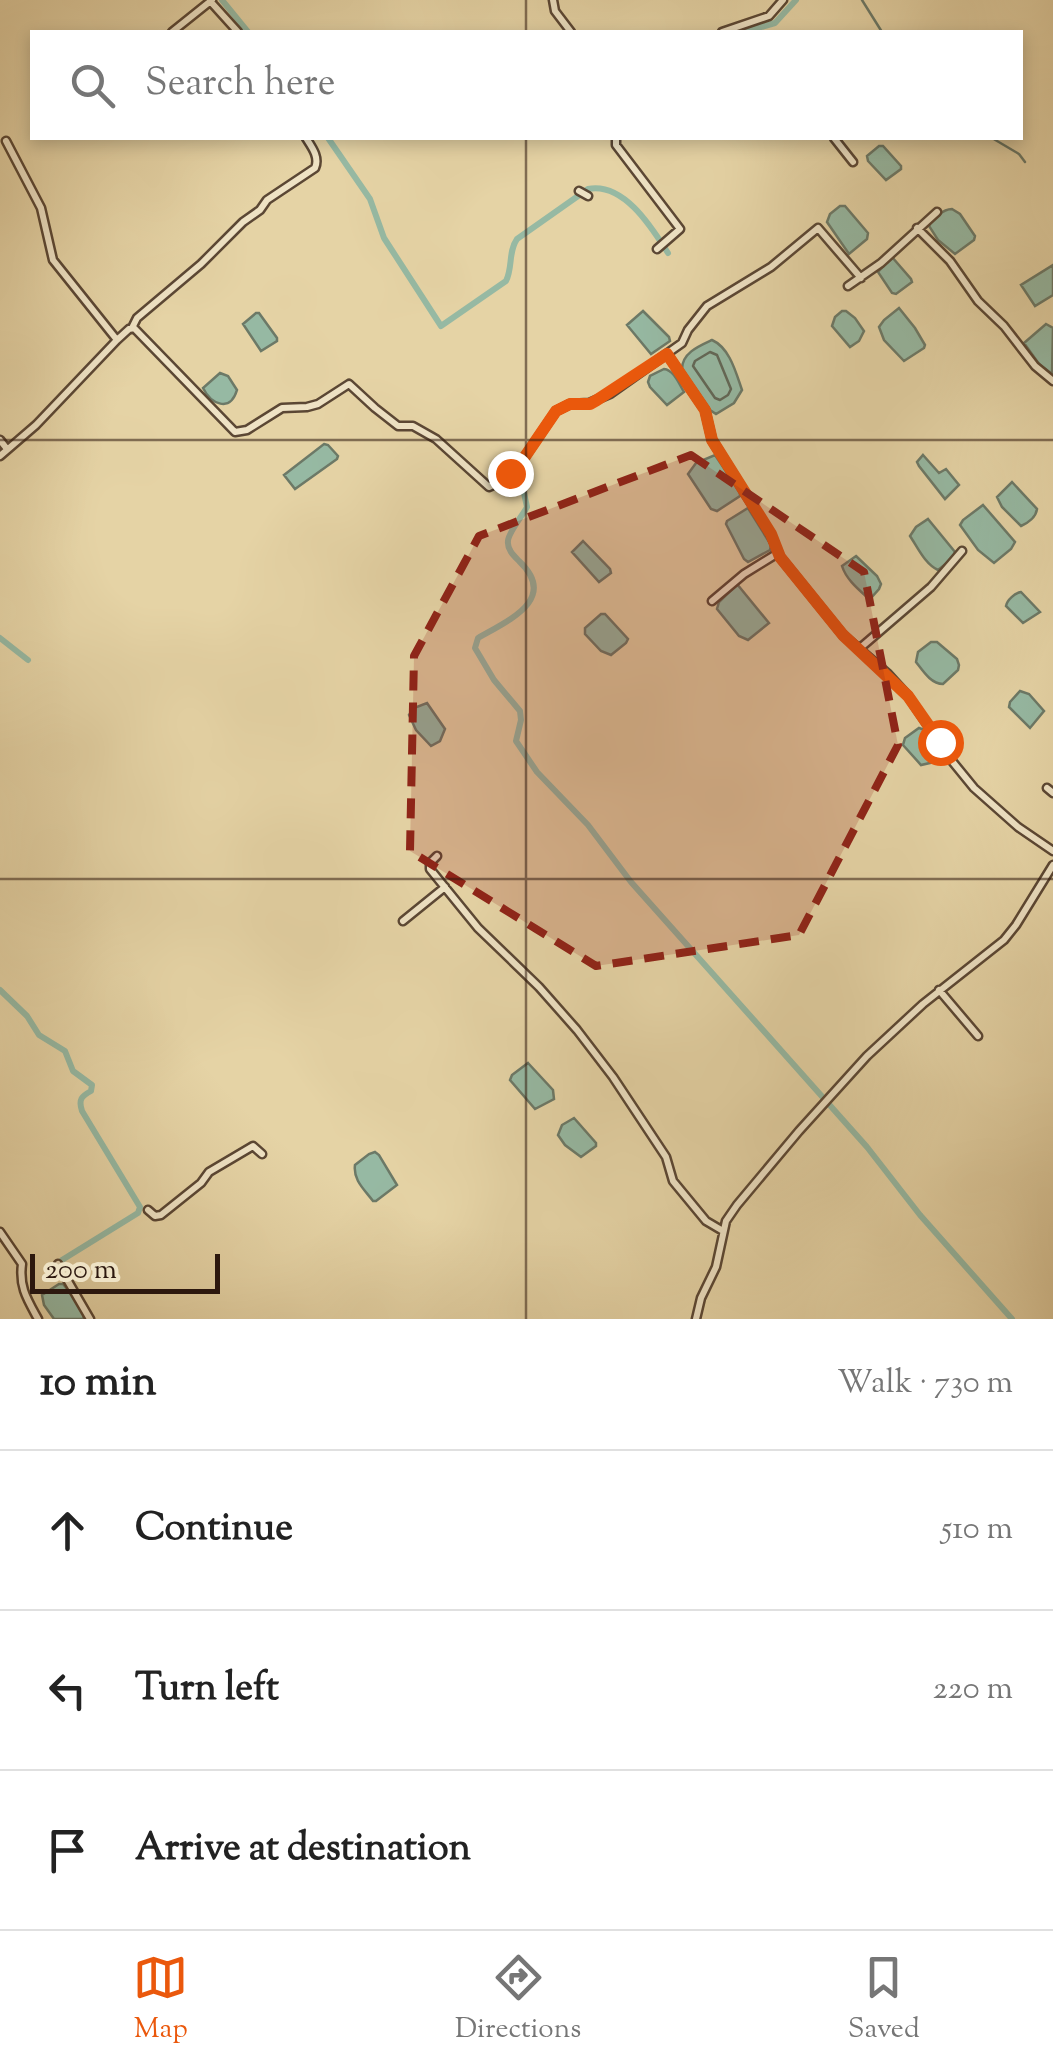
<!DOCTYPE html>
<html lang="en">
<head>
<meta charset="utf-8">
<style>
  :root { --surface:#fff; --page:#f6f6f6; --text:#222; --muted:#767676; --line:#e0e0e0; --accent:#ea580c }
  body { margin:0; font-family:"Sorts Mill Goudy",serif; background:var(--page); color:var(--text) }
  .scale { position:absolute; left:30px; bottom:25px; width:190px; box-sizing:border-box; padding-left:10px; border:5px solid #2d180e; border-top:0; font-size:28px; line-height:35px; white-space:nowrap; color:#2d180e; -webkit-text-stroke:8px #eee2c4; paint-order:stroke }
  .stop { position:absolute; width:30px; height:30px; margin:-22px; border:8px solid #ea580c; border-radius:50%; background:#fff }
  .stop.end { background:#ea580c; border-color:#fff; box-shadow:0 2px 10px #0008 }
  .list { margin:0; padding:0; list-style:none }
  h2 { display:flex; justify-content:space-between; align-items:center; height:130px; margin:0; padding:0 40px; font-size:42px }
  h2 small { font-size:32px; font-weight:400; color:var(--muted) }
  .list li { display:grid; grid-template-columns:65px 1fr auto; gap:30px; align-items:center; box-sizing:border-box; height:160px; padding:0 40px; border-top:2px solid var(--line) }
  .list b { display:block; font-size:38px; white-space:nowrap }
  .list em { font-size:32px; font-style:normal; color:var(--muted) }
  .icon { flex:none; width:55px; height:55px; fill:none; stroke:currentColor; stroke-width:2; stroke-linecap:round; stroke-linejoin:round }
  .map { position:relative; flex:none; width:1053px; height:1319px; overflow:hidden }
  .search { position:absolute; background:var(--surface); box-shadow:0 5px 15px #0003; left:30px; right:30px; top:30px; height:110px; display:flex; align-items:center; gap:25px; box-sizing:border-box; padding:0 35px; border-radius:0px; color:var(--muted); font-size:38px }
  .sheet { height:610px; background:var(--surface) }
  nav { display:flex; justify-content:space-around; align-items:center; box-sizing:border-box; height:140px; border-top:2px solid var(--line); background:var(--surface); font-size:28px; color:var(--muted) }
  nav a { display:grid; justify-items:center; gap:5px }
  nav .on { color:var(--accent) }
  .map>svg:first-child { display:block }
</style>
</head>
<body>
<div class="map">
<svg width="1053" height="1319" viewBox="0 0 1053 1319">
  <rect width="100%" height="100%" fill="#e5d3a5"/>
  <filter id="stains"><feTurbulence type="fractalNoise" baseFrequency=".002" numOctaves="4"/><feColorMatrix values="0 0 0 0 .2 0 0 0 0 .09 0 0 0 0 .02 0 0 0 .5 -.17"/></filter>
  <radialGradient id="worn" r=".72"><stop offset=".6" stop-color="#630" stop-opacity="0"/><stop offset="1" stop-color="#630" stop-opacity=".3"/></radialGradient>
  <path fill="#96b9a3" stroke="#6c7967" stroke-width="2.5" d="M879,146H883L901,166V169L886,180L868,161L867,156Z
    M840,206H845L868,233L867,239L849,254L827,222L830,214Z
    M952,209L960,214L975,236L974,240L955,254L938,240L929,226C932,219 943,209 952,209Z
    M892,257L911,279L912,282L896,294L892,293L878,272Z
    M1053,265V295L1035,306L1021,285Z
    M899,308L915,328L925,345L924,348L904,361L884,340L879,327L884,320Z
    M643,311L669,337L670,341L651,354L627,325Z
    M842,311H846L855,318L864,331L859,341L850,347L832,326L835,317Z
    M256,313H259L277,338V341L261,351L243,324Z
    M1046,324L1053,328L1052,374L1039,364L1024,343Z
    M712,340C730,348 736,373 742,390L734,403L716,414L710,410L682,369C682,353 699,346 712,340Z
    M664,369C674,370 679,384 684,392L667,405L650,387L648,382L650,376Z
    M220,373L228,376L237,390C230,413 211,404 203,388Z
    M324,444L328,445L338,456L337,459L295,489L284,475Z
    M715,455L740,492V496L717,511L711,509L688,474L696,463Z
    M923,455L939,473L946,469L959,485L945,499L919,466L917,462Z
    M1012,482L1037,509C1036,517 1028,523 1021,526L1002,507L997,497Z
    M983,505L1015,542L1011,549L994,563L978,550L960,525L963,520Z
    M748,508L771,545L770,550L748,562L744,559L726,524L727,521Z
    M928,519L955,552L952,559L938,570C925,564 918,548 910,536L916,527Z
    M583,541L610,569L611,573L599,582L572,552Z
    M856,556L877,576L881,584L879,589L871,598H868C858,589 846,579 842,566Z
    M737,584L769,623L748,640L739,636L717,609L719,602Z
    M1021,592L1040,612L1023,623L1006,606C1007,600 1015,593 1021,592Z
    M601,614H605L628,639L626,643L611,655L601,651L585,634V628Z
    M931,642H937L957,659L959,665L958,670L943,684C931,684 923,671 916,662L918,652Z
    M1020,691L1029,694L1044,711L1030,728L1009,707L1010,702Z
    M427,703L445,729L440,741L431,746L416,730L409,715L414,708Z
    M919,728L925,730L941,755L934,762L921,765L903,745L905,738Z
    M528,1063L553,1090L554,1099L535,1109L510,1080L512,1075Z
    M574,1118L596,1143V1146L581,1157L565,1145L558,1135L562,1125Z
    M375,1152L379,1155L397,1185L376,1201H373C364,1189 353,1180 355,1165L369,1154Z
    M59,1284H63L83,1308L85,1313L83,1319H54L44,1305L42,1295Z"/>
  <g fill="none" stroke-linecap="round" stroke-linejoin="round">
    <path stroke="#626858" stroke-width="2.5" d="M710,352L717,355L731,389L728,395L720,400L715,398L693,366L695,361Z"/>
    <path stroke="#6c7967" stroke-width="2.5" d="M862,0L882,32
      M992,138L1019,154L1025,162"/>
    <path stroke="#96b9a3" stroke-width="6" d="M222,0L248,32
      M744,32L775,23L796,0
      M328,138L370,199L384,238L441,326L506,281C513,267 508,252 517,239L588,189C624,182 652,228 668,253
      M498,469L507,482L524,493L527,507C523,515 508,533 508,541C507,549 513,555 519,561C559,599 509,620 478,638L475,648L494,680L520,711L521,720L516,741L537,772L588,825L631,882L867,1147L920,1215L1012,1319
      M0,638L28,660
      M0,990L27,1016L39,1035L65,1051L73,1071L92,1085L91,1091C82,1096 78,1099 82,1111L140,1207L138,1213L62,1260"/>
    <g stroke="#5b4734" stroke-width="11">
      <path id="minor" d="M553,0L555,11L571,32
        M210,1L238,32
        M172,32L212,0
        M722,32L769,16L783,0
        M616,138V145L680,229L657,249
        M834,138L853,162
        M6,141L41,208L53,260L117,340
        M579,191L588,196
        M917,228L950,261L978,301L1004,326L1035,366L1053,381
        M848,286L881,263L937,212
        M132,328L137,318L201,264L243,222L260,210L267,200L315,168C320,157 311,146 306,138
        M667,354L705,410L712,440L771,535L780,557L843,635L888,674L908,696L952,761L974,788L1018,827L1053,851
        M0,440L7,449
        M0,456L36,425L117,340L129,329L134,328L235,432L247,430L282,408L307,407L318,404L349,384L375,408L398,426H413L436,439L489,487L498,483L522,461L556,411L570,404L589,403L610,394L682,343L688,330L707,306L771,267L818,228L861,278
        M712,601L744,574L778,553
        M859,649L931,587L962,551
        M1047,788L1053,793
        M437,856L430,863V869L478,928L539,987L577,1030L613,1077L666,1157L673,1181L706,1221L723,1231
        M403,921L445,887
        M939,990L978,1036
        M148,1210L155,1216L161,1215L201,1183L209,1172L253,1146L262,1154
        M0,1232L22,1264C19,1287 27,1299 38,1319
        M58,1264L90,1319
        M696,1319L701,1298L716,1267L726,1221L737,1205L799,1131L867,1056L923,1004L1004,940L1016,925L1053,865"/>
    </g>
    <use href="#minor" stroke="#eee2c4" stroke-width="6"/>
  </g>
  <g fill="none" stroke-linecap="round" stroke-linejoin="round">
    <path stroke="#ea580c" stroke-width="12" d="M510,473L522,461L556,411L570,404H590L597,400L667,354L705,410L712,440L771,534L780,557L843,635L908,696L940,742"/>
  </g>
  <path fill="#8f2418" fill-opacity="0.2" stroke="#8f2418" stroke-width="8" stroke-dasharray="20 12" stroke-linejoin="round" d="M691,455L864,572L898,745L799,935L596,966L410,851L414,656L479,536Z"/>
  <path fill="none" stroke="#2d180e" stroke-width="2.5" stroke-opacity="0.55" d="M526,0V32M526,138V1319M0,440H1053M0,879H1053"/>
  <rect width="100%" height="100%" filter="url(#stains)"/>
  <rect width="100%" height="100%" fill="url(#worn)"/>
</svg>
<div class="scale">200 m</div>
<div class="stop" style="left:940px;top:742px"></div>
<div class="stop end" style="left:510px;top:473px"></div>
<div class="search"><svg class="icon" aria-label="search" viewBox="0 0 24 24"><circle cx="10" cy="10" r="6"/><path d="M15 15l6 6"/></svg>Search here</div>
</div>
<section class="sheet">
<h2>10 min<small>Walk · 730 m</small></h2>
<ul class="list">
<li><svg class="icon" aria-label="ahead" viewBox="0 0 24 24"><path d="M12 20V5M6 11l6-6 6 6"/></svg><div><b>Continue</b></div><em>510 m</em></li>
<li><svg class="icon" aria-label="left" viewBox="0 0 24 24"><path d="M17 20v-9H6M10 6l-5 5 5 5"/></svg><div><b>Turn left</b></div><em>220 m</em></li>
<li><svg class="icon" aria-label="arrive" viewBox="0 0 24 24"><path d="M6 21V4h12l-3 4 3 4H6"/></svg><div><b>Arrive at destination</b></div></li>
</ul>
</section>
<nav>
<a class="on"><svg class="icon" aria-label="map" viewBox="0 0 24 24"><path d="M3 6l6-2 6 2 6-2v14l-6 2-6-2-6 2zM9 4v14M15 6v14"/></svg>Map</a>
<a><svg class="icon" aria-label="directions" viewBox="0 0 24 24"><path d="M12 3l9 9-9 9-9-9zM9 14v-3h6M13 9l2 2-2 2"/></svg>Directions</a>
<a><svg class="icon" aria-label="saved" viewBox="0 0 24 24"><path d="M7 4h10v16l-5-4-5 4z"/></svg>Saved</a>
</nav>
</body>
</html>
